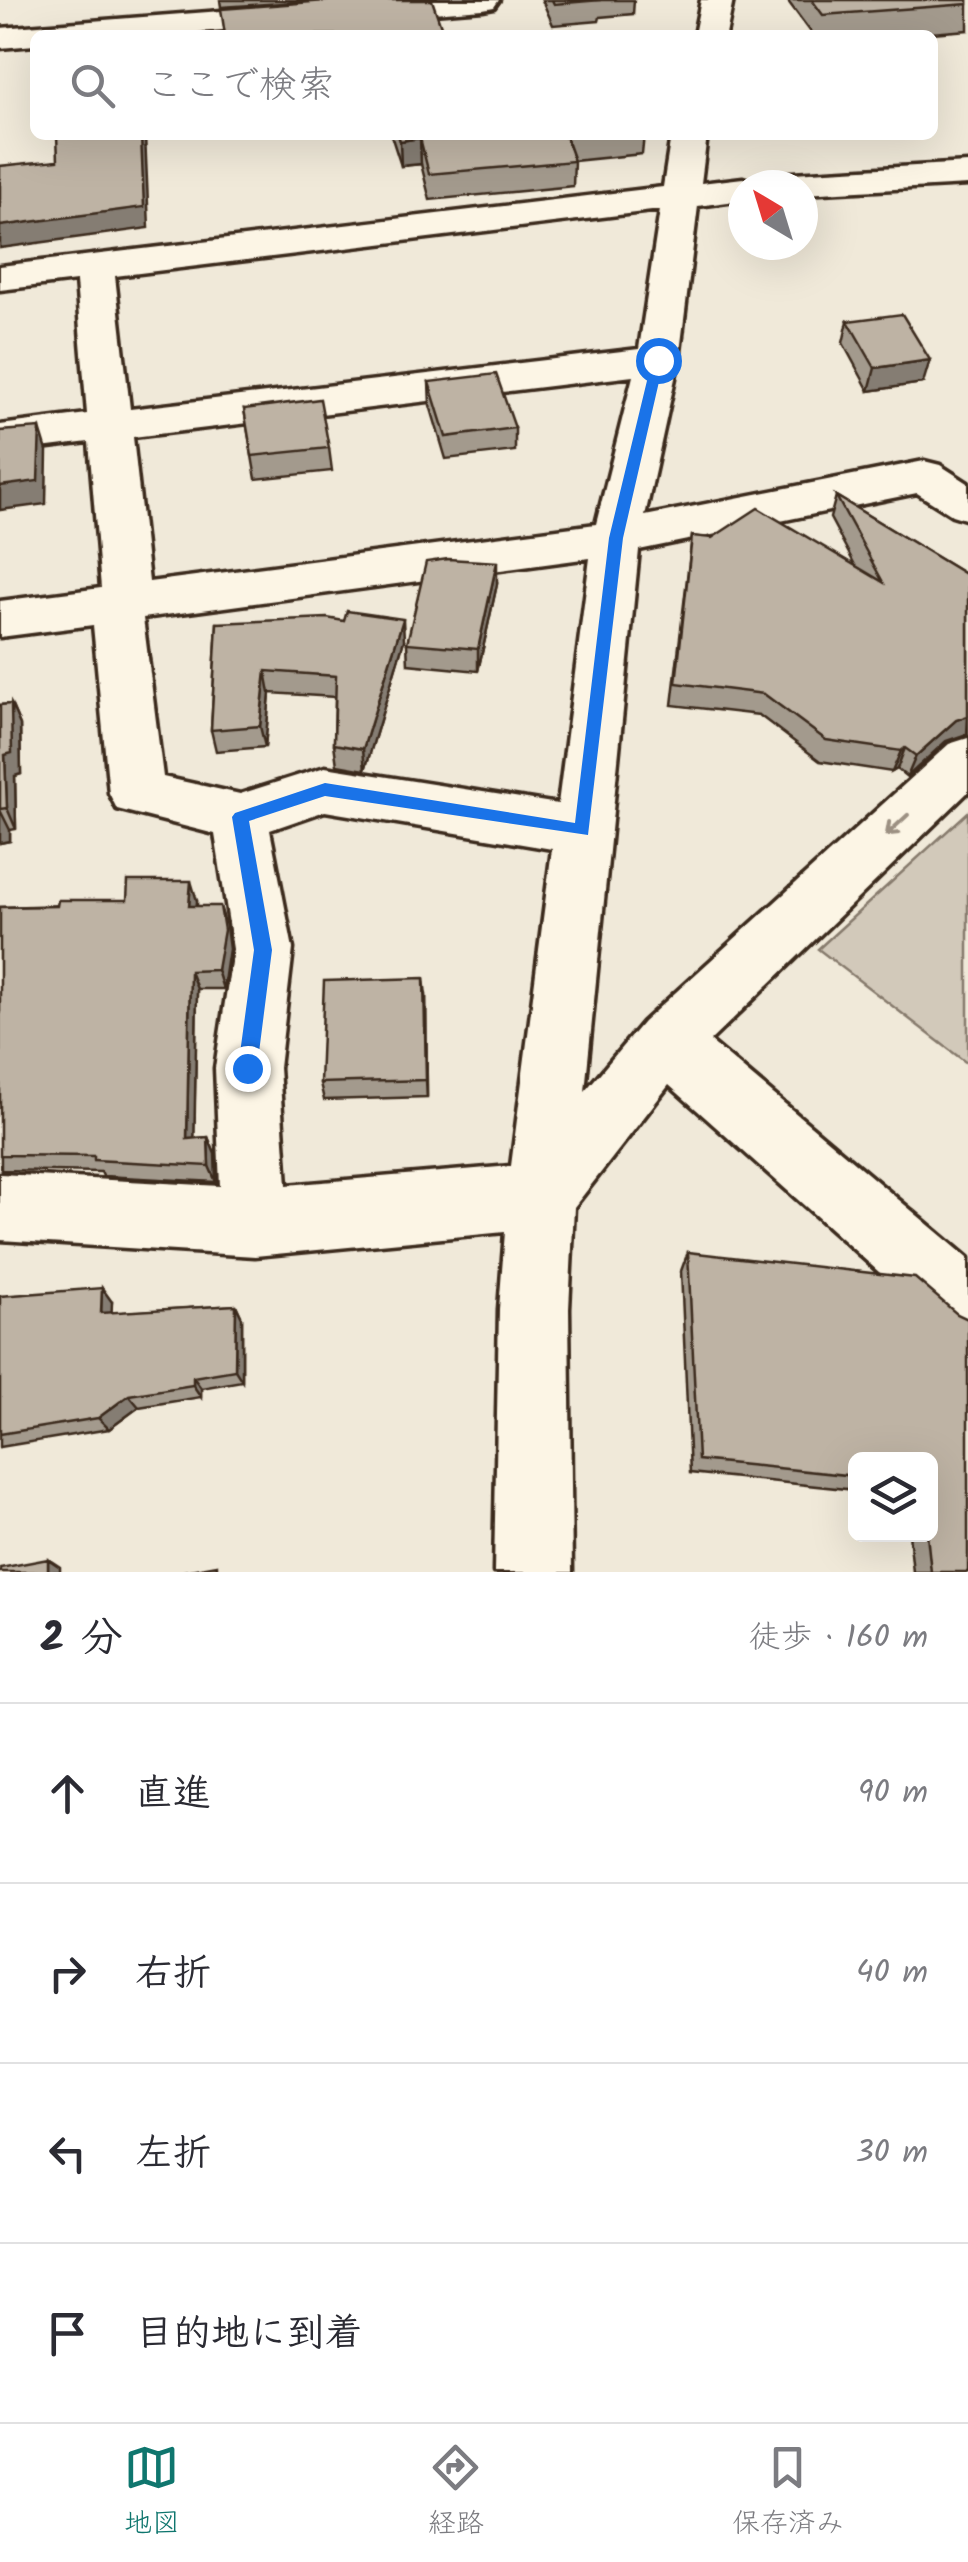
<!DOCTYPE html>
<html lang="ja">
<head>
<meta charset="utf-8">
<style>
  :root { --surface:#fff; --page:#f2f2f3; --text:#2b2b33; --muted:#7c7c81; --line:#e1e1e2; --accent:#0f766e }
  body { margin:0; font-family:Kalam,"Klee One",sans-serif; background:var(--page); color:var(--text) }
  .controls { position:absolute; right:30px; bottom:30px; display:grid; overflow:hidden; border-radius:15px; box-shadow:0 10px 40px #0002 }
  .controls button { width:90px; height:90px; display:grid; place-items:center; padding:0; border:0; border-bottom:2px solid var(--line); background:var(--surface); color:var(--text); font:50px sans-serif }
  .compass { position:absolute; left:728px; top:170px; width:90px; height:90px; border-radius:50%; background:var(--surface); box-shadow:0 10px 40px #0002; rotate:322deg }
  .stop { position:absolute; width:30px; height:30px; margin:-22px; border:8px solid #1a73e8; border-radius:50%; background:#fff }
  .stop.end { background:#1a73e8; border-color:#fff; box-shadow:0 2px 10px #0008 }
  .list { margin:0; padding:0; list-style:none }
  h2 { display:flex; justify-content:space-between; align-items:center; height:130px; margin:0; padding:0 40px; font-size:42px }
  h2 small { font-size:32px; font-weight:400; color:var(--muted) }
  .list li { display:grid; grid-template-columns:65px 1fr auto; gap:30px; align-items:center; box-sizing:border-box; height:180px; padding:0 40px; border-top:2px solid var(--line) }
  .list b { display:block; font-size:38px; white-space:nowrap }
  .list em { font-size:32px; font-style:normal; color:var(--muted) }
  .icon { flex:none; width:55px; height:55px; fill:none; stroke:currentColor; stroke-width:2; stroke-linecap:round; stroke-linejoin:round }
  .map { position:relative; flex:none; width:968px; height:1572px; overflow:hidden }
  .search { position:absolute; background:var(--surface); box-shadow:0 10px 40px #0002; left:30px; right:30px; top:30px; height:110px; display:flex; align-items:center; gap:25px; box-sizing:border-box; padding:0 35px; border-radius:15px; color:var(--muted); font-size:38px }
  .sheet { height:850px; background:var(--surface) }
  nav { display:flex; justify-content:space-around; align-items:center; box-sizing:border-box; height:140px; border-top:2px solid var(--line); background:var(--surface); font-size:28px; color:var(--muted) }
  nav a { display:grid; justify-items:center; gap:5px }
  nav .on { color:var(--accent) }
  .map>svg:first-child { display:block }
</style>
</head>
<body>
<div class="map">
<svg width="968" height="1572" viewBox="0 0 968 1572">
  <rect width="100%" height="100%" fill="#f0e9d9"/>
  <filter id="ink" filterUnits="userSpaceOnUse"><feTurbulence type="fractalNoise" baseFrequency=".01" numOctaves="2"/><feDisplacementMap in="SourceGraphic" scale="20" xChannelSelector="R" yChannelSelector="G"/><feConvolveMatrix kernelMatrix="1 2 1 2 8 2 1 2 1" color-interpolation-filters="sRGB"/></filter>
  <g filter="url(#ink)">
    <path fill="#d2c9ba" stroke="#867a6c" stroke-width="2.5" d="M968,812V1064L818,949Z"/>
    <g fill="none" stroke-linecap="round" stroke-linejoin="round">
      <g stroke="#3b2a1e" stroke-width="7">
        <path id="minor" d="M363,0H499L494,7L483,9L160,35H35V45L0,48V28Z
          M701,0H733L726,35H694Z
          M671,135H707L701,183L743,178L758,183L762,177L775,174L968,163V185L803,194V185H743V200L698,206L679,360L645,516L924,461L940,465L968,483V520L952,515L917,493L639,550L585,1091L643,1022L949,744L968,738V792L710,1041L968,1258V1339L943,1329L669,1085L574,1207L569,1309L572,1572H494L499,1309L505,1232L255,1256L0,1240V1174L220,1186L215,1068L233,949L215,834L117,809L109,793L93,625L0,637V601L101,588L89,442L0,453V425L87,414L76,281L0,290V266L663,187ZM660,210L639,349L130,409L115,276ZM633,376L596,524L149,582L133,437ZM590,558L558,804L325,767L240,794L163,777L143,618ZM325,811L552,849L511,1166L287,1185L279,1068L293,949L270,830Z"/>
      </g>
      <use href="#minor" fill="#fcf5e5" fill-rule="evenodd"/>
    </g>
    <path fill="#a39a8d" stroke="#3b2a1e" stroke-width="2.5" d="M220,0H331L221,7Z
      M542,0H634L633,14L600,17L599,21L553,25Z
      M787,0H968V30L906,35H813Z
      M391,135H644L642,154L574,161L573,186L430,200L421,164L401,166Z
      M848,321L923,383L869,391L843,343Z
      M429,382L515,428V451L446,459L430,405Z
      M244,409L329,448L332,471L256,479Z
      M836,496L968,576V735L946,741L907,777L897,769L892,772L820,761L759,715L672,705L692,536L855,565L830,518Z
      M497,584L478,671L408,664L407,643Z
      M217,623L404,640L365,770L337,765L334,744L335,697L270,693L265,747L216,751L211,730Z
      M11,704L20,725L21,774L15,776L16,829L10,830V841L0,843V705Z
      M197,901V906L226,926L229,949L223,989H197L194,1138L208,1137L215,1154L216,1182L103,1176L101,1172L1,1170L0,907Z
      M426,996L427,1097L324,1100L320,1083Z
      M688,1252L957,1314L968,1572H913L909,1534H930V1460H856V1490L690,1473L681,1271Z
      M0,1296L112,1302L111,1313L236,1305L242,1318V1381L201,1388V1397L139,1407L109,1429L0,1447Z"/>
    <path fill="#857d73" stroke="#3b2a1e" stroke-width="2.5" d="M141,135H145L149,228L0,248V226Z
      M420,138L421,164L401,166L400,141Z
      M930,360L923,383L869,391L875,368Z
      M40,428L47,451L46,504L0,510V486Z
      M497,562V584L478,671V649Z
      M403,619L404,640L365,770L363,749Z
      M266,671L270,693L265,747L260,726Z
      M11,704L20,725L21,774L15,776L16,829L7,808L5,755Z
      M968,716L967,734L946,741L907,777L916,756L956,720Z
      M905,748L897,769L892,772L901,751Z
      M0,810L10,830V841L0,843Z
      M191,881L197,901L195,926L189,906Z
      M220,906L226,926L229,949L223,989L217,970Z
      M190,971L197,989L194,1155L187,1139Z
      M424,978L426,996L427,1097L426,1080Z
      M208,1137L215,1154L216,1182L209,1166Z
      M102,1288L112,1302L111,1326L101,1313Z
      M236,1305L242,1318V1381L235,1370Z
      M193,1377L201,1388V1397L193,1385Z
      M129,1395L139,1407L109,1429L98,1418Z
      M48,1559L60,1567V1572H48Z"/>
    <path fill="#beb3a4" stroke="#3b2a1e" stroke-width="2.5" d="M339,0H432L444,35H225L221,9Z
      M552,0H601L554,4Z
      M812,0H968V4L823,15Z
      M57,135H141L144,207L0,226V166L58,160Z
      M398,135H580L565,136L574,161L429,174L420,138L400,141Z
      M902,314L930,360L875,368L848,321Z
      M496,374L515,428L446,437L429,382Z
      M320,399L329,448L252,456L244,409Z
      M40,428L38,481L0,486V431Z
      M836,496L968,576V716L956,720L916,756L905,748L901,751L826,740L764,694L676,683L692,536L712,538L758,508L883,582Z
      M448,559L497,562L478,649L407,643L426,562Z
      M347,611L403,619L363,749L334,744L336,676L266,671L260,726L211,730L217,623L327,618L344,621Z
      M11,704L12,753L5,755L7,808L0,809V705Z
      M128,881H191L189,906H220L224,930L217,970L190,971L187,1139L208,1137L209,1166L94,1160V1156L0,1155V907L57,906L58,900H127Z
      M424,978L426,1080L320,1083L324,981Z
      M688,1252L915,1278L957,1314L968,1319V1572H931L927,1534H930V1460H856V1476L698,1460Z
      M102,1288L101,1313L236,1305L235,1370L193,1377V1385L129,1395L98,1418L0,1434V1296Z
      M48,1559V1572H0V1568Z
      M217,1565V1572H179Z"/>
    <defs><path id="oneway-shaft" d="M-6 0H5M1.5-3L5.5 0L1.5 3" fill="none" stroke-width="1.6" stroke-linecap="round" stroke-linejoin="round" transform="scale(2.5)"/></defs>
    <use stroke="#9c9082" href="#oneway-shaft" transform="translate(897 825) rotate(137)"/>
  </g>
  <path fill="#1a73e8" d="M658,356L664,360L623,538L588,835L325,796L249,821L272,950L257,1068L254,1074H241L238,1068L254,950L232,817L235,813L325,783L575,823L609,538L652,360Z"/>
</svg>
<div class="controls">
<button><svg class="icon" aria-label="layers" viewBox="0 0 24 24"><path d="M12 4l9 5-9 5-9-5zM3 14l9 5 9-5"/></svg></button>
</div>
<svg class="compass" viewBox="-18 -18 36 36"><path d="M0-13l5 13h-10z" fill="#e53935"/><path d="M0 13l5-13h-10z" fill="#7c7c81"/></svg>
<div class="stop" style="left:658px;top:360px"></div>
<div class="stop end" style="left:247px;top:1068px"></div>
<div class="search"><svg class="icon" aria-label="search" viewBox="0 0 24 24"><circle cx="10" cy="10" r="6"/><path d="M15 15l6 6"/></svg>ここで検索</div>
</div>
<section class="sheet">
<h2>2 分<small>徒歩 · 160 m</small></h2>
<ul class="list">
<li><svg class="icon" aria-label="ahead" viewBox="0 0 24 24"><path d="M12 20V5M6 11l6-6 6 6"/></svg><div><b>直進</b></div><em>90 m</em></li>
<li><svg class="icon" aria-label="right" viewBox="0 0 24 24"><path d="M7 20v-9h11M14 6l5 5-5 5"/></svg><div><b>右折</b></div><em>40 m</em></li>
<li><svg class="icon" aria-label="left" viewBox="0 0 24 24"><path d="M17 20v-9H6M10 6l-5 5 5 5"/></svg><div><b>左折</b></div><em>30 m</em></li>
<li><svg class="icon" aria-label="arrive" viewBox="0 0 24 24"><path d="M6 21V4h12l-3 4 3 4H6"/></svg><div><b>目的地に到着</b></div></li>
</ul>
</section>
<nav>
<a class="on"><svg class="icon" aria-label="map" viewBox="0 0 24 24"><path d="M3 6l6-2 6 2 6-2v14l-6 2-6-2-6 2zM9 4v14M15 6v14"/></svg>地図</a>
<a><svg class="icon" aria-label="directions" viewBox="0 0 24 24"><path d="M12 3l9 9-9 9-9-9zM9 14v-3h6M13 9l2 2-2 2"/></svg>経路</a>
<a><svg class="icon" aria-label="saved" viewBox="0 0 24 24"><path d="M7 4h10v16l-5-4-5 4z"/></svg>保存済み</a>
</nav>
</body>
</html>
